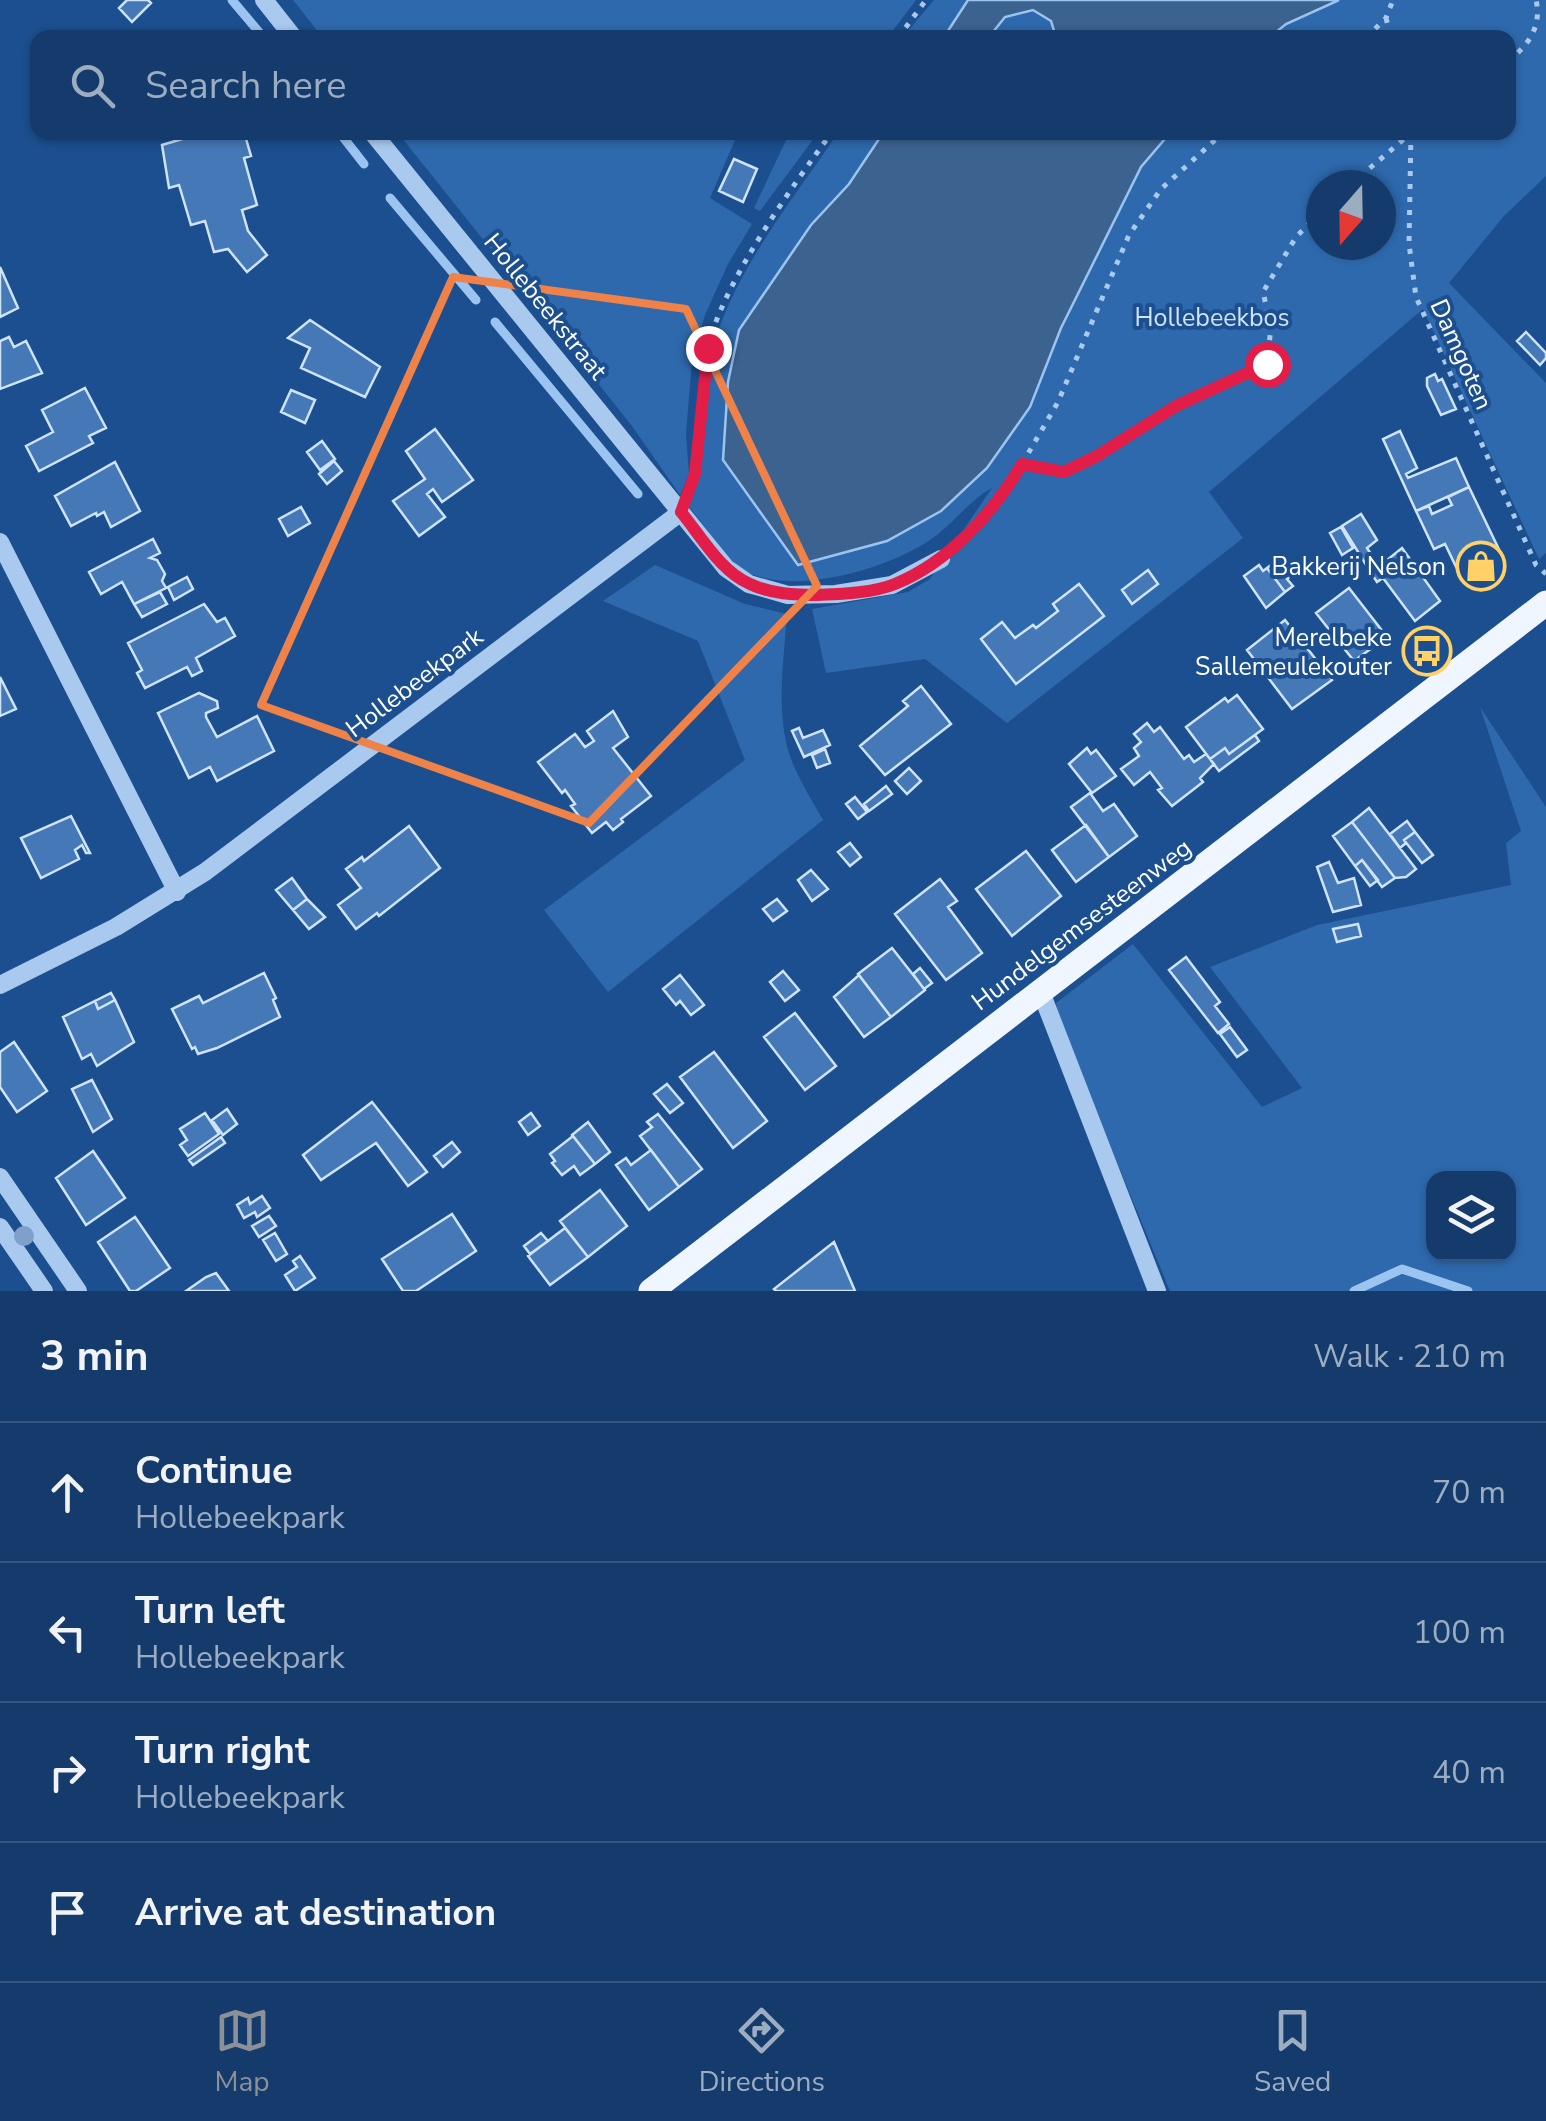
<!DOCTYPE html>
<html lang="en">
<head>
<meta charset="utf-8">
<style>
  :root { --surface:#143b6b; --page:#214673; --text:#f1f3f6; --muted:#9dadc1; --line:#33557e; --accent:#8c9099 }
  body { margin:0; font-family:"Nunito Sans",sans-serif; background:var(--page); color:var(--text) }
  .controls { position:absolute; right:30px; bottom:30px; display:grid; overflow:hidden; border-radius:20px; box-shadow:0 2px 8px #0004 }
  .controls button { width:90px; height:90px; display:grid; place-items:center; padding:0; border:0; border-bottom:2px solid var(--line); background:var(--surface); color:var(--text); font:50px sans-serif }
  .compass { position:absolute; left:1306px; top:170px; width:90px; height:90px; border-radius:50%; background:var(--surface); box-shadow:0 2px 8px #0004; rotate:200deg }
  .stop { position:absolute; width:30px; height:30px; margin:-22px; border:8px solid #e11d48; border-radius:50%; background:#fff }
  .stop.end { background:#e11d48; border-color:#fff; box-shadow:0 2px 10px #0008 }
  .list { margin:0; padding:0; list-style:none }
  h2 { display:flex; justify-content:space-between; align-items:center; height:130px; margin:0; padding:0 40px; font-size:42px }
  h2 small { font-size:32px; font-weight:400; color:var(--muted) }
  .list li { display:grid; grid-template-columns:65px 1fr auto; gap:30px; align-items:center; box-sizing:border-box; height:140px; padding:0 40px; border-top:2px solid var(--line) }
  .list b { display:block; font-size:38px; white-space:nowrap }
  .list p { margin:0; font-size:32px; white-space:nowrap; color:var(--muted) }
  .list em { font-size:32px; font-style:normal; color:var(--muted) }
  .icon { flex:none; width:55px; height:55px; fill:none; stroke:currentColor; stroke-width:2; stroke-linecap:round; stroke-linejoin:round }
  .map { position:relative; flex:none; width:1546px; height:1291px; overflow:hidden }
  .search { position:absolute; background:var(--surface); box-shadow:0 2px 8px #0004; left:30px; right:30px; top:30px; height:110px; display:flex; align-items:center; gap:25px; box-sizing:border-box; padding:0 35px; border-radius:20px; color:var(--muted); font-size:38px }
  .sheet { height:690px; background:var(--surface) }
  nav { display:flex; justify-content:space-around; align-items:center; box-sizing:border-box; height:140px; border-top:2px solid var(--line); background:var(--surface); font-size:28px; color:var(--muted) }
  nav a { display:grid; justify-items:center; gap:5px }
  nav .on { color:var(--accent) }
  .map>svg:first-child { display:block }
</style>
</head>
<body>
<div class="map">
<svg width="1546" height="1291" viewBox="0 0 1546 1291">
  <rect width="100%" height="100%" fill="#1b4f8f"/>
  <path fill="#2e69ad" fill-rule="evenodd" d="M293,0H916L888,37L323,38Z
    M934,0H968L944,37H903Z
    M1339,0H1546V176L1504,216L1449,283L1546,383V553L1539,559L1423,309L1209,492L1243,538L1007,723L925,659L826,673L812,609L908,592L930,579L992,488C972,498 954,523 934,537C893,568 791,598 743,570C724,558 704,523 688,506C712,457 699,404 711,354C732,273 792,201 838,133H883L849,184L811,225L739,330L728,382L723,460L798,565L887,541L941,511L1030,407L1061,328L1141,167L1170,133L1508,132V38L1270,37L1285,24ZM1321,185H1381V245H1321Z
    M1034,10L1051,21L1056,37L989,38L1005,16Z
    M790,132L818,133L760,211L754,208Z
    M398,133H738L710,198L752,224L728,264L705,315L692,360L686,434L689,474L680,495L632,426Z
    M655,565L745,604L787,614C784,661 774,719 793,764C801,783 813,802 823,820L608,992L544,910L745,760L698,641L603,601Z
    M1480,707L1546,807V1291H1170L1061,1026L1056,1003L1133,944L1262,1107L1302,1088L1210,967L1317,925L1511,885L1506,843L1521,831ZM1434,1178H1508V1254H1434Z"/>
  <path fill="#3c6290" stroke="#9cc4f0" stroke-width="2.5" d="M968,0H1339L1286,24L1270,37H1056L1051,21L1033,10L1005,17L989,37H944Z
    M883,133H1170L1141,167L1061,328L1030,407L987,468L941,511L887,541L798,565L723,460L728,382L739,330L811,225L849,184Z"/>
  <g fill="none" stroke-linecap="round" stroke-linejoin="round">
    <path stroke="#9cc4f0" stroke-width="9" d="M232,0L264,38
      M339,132L364,164
      M390,198L476,300
      M495,322L638,494
      M1354,1291L1402,1269L1468,1291"/>
  </g>
  <path fill="#4478b7" stroke="#cfe3fa" stroke-width="2.5" d="M127,0H148L151,3L132,22L119,8Z
    M206,132H244L251,156L244,158L257,205L242,210L248,231L267,255L247,272L228,249L214,252L205,221L191,225L179,185L169,188L162,145Z
    M734,159L757,169L743,202L719,191Z
    M0,267L18,308L0,317Z
    M310,320L380,367L365,397L301,368L310,348L288,338Z
    M1526,332L1546,353V358L1540,365L1517,341Z
    M9,337L14,347L26,341L42,373L0,389V341Z
    M1435,374L1438,381L1442,379L1456,409L1441,415L1427,386V378Z
    M85,388L106,428L89,436L93,443L39,471L26,446L53,432L42,410Z
    M291,390L315,400L305,423L281,412Z
    M435,429L473,480L442,502L433,489L427,494L445,517L419,536L393,501L425,479L406,451Z
    M1400,431L1417,468L1406,474L1408,478L1456,458L1469,487L1416,511L1383,439Z
    M322,441L335,459L320,470L307,452Z
    M334,461L342,471L327,484L319,474Z
    M115,462L140,511L111,527L104,512L97,516L96,513L71,526L55,496Z
    M1469,487L1504,560L1462,579L1445,544L1434,549L1416,511L1429,506L1432,514L1452,505L1448,497Z
    M301,507L310,523L288,536L279,519Z
    M1361,514L1377,540L1367,548L1379,567L1371,573L1342,526Z
    M1341,527L1353,548L1342,555L1330,533Z
    M153,539L160,553L150,558L157,560L165,574L162,581L166,588L134,604L122,582L101,594L89,572Z
    M1402,548L1440,601L1415,621L1383,578L1377,582L1371,573Z
    M1284,555L1296,571L1287,579L1293,586L1285,592L1267,568Z
    M1259,565L1263,571L1267,568L1285,592L1266,608L1244,576Z
    M1148,570L1158,584L1132,604L1122,590Z
    M187,577L193,589L174,600L168,587Z
    M1079,584L1104,616L1016,684L981,639L1002,622L1015,638L1033,625L1036,628L1058,611L1053,604Z
    M1349,588L1387,637L1354,661L1316,613Z
    M160,592L167,604L142,617L134,604Z
    M204,604L217,622L225,618L235,636L196,658L202,671L192,676L187,667L145,688L137,673L142,670L128,643Z
    M1285,620L1332,680L1292,709L1247,650Z
    M0,677L16,709L0,716Z
    M921,686L951,724L885,775L860,746L908,706L903,701Z
    M199,693L217,701L218,708L206,713V717L217,737L257,716L274,751L217,781L210,767L189,778L158,713Z
    M1237,695L1263,729L1229,754L1225,748L1210,759L1186,727L1225,698L1228,702Z
    M613,711L628,737L613,748L651,796L621,819L623,822L613,830L606,822L592,833L571,806L575,804L565,790L562,793L538,762L575,734L585,747L594,741L587,731Z
    M1147,723L1154,732L1160,727L1184,759L1189,755L1194,762L1206,754L1214,764L1200,778L1203,782L1172,806L1158,790L1162,788L1150,772L1134,785L1121,769L1139,756L1134,748L1141,742L1134,734Z
    M799,728L803,738L823,730L830,745L804,757L792,731Z
    M1255,735L1259,741L1219,771L1210,759L1225,748L1229,754Z
    M1087,748L1091,754L1096,750L1116,776L1092,793L1069,764Z
    M825,749L830,763L817,768L812,755Z
    M909,768L921,781L907,794L895,781Z
    M886,786L892,794L869,811L864,804Z
    M1090,793L1103,811L1114,804L1137,836L1109,857L1071,807Z
    M855,797L867,812L858,819L846,804Z
    M1369,808L1416,869L1406,877L1395,878L1352,822Z
    M71,816L90,853H86L82,845L75,850L79,859L41,878L21,838Z
    M1407,821L1415,832L1404,840L1406,843L1400,848L1390,834Z
    M1352,822L1395,878L1382,887L1362,860L1355,866L1333,836Z
    M1086,825L1109,857L1076,882L1052,850Z
    M409,826L440,868L379,916L377,913L356,929L338,905L361,888L346,869L362,857L364,861Z
    M1415,832L1433,855L1422,863L1404,840Z
    M850,843L861,857L850,866L838,852Z
    M1026,851L1061,896L1012,936L976,889Z
    M1362,860L1378,880L1370,886L1355,866Z
    M1329,862L1338,883L1354,878L1361,905L1333,912L1317,867Z
    M811,870L828,889L812,901L798,880Z
    M292,878L307,899L293,910L276,890Z
    M940,879L957,901L948,907L982,953L946,980L895,914Z
    M307,899L325,917L309,929L293,910Z
    M777,899L787,911L773,921L763,909Z
    M1358,924L1361,936L1337,942L1333,929Z
    M892,948L925,990L891,1017L858,974Z
    M1186,957L1220,1002L1215,1006L1229,1024L1218,1033L1169,970Z
    M920,968L932,983L924,989L913,974Z
    M783,971L799,990L785,1001L770,982Z
    M264,973L276,998L273,1000L280,1017L217,1048L198,1054L195,1047L192,1049L172,1009L199,996L203,1003Z
    M680,975L704,1005L691,1015L680,1001L676,1005L663,989Z
    M859,975L891,1017L864,1037L834,997Z
    M111,993L115,1000L98,1009L95,1001Z
    M115,1000L134,1042L97,1066L91,1054L82,1059L63,1017L95,1001L98,1009Z
    M795,1013L836,1066L805,1090L764,1037Z
    M1230,1027L1247,1050L1237,1057L1220,1034Z
    M14,1042L47,1091L17,1112L0,1087V1052Z
    M714,1052L767,1121L733,1148L680,1077Z
    M92,1080L112,1119L93,1132L72,1089Z
    M667,1084L683,1103L670,1113L654,1094Z
    M372,1102L427,1172L408,1186L376,1143L321,1180L303,1155Z
    M227,1109L237,1124L223,1135L212,1120Z
    M205,1113L219,1134L188,1156L180,1145L187,1140L180,1129Z
    M531,1113L540,1126L528,1135L519,1122Z
    M658,1114L702,1169L679,1187L640,1136L652,1127L647,1122Z
    M588,1122L610,1152L595,1164L572,1135Z
    M573,1136L595,1164L580,1175L574,1166L562,1175L552,1163L555,1161L550,1154Z
    M221,1137L225,1143L193,1165L189,1160Z
    M452,1142L460,1152L443,1167L434,1156Z
    M651,1150L679,1187L649,1210L616,1165L626,1158L631,1165Z
    M93,1151L125,1198L86,1225L56,1178Z
    M600,1190L627,1226L588,1257L560,1221Z
    M262,1196L270,1208L257,1217L255,1212L244,1218L237,1205L248,1198L250,1204Z
    M452,1214L476,1251L416,1291H403L382,1259Z
    M269,1216L276,1226L259,1237L252,1226Z
    M135,1217L170,1268L136,1291H130L98,1242Z
    M565,1228L588,1257L550,1285L528,1256Z
    M275,1233L287,1254L276,1261L263,1240Z
    M541,1233L548,1241L530,1254L524,1246Z
    M834,1242L855,1291H776L774,1289Z
    M300,1256L315,1278L295,1291L285,1275L297,1267L293,1261Z
    M216,1273L229,1291H186L206,1277Z"/>
  <g fill="none" stroke-linecap="round" stroke-linejoin="round">
    <path stroke="#a9c9ee" stroke-width="5" stroke-dasharray="5 8" stroke-linecap="butt" d="M1386,18L1391,38
      M898,38L926,0
      M1366,38L1386,18L1393,0
      M1508,61C1529,45 1542,26 1536,0
      M1411,132L1409,244L1416,297L1536,565L1546,574
      M1350,185L1410,134
      M1022,464L1058,402L1129,235L1161,189L1224,132
      M689,488C706,445 699,397 707,352C720,286 792,187 832,132
      M955,545L1002,498L1022,464L1063,472L1097,456L1176,406L1267,364L1271,327L1263,292L1296,237L1321,212"/>
    <path stroke="#a9c9ee" stroke-width="18" d="M264,0L294,38
      M372,132L726,568L749,584L788,595L836,594L892,585L941,559
      M0,542L177,892
      M0,985L116,927L205,872L681,512
      M1041,992L1157,1291
      M0,1177L78,1291
      M0,1227L44,1291"/>
    <path stroke="#f0f6ff" stroke-width="25" d="M651,1291L1546,603"/>
  </g>
  <circle fill="#7ea0ca" cx="24" cy="1236" r="10"/>
  <g fill="none" stroke-linecap="round" stroke-linejoin="round">
    <path stroke="#e11d48" stroke-width="12" d="M708,348L695,474L681,512C701,536 720,571 750,584C771,594 795,595 818,595C841,594 873,593 895,584C949,562 993,513 1022,464L1064,472L1097,456L1176,406L1267,364"/>
  </g>
  <path fill="none" stroke="#ee8249" stroke-width="8" stroke-linejoin="round" d="M453,277L686,309L817,586L589,823L261,705Z"/>
  <defs>
    <g id="shop-ring" transform="scale(2.5)"><circle r="9.5" fill="#1b4f8f" stroke="#ffd166" stroke-width="1.5"/><path d="M-5-2.5h2.3a2.7 3.5 0 0 1 5.4 0H5L5.5 6h-11ZM-1.5-2.5h3a1.5 2.3 0 0 0-3 0Z" fill="#ffd166"/></g>
    <g id="bus-ring" transform="scale(2.5)"><circle r="9.5" fill="#1b4f8f" stroke="#ffd166" stroke-width="1.5"/><path d="M-5-6H5V4H4V6H2V4H-2V6H-4V4H-5ZM-3.5-4V0h7V-4ZM-3.5 1.2v1.5H-2V1.2ZM2 1.2v1.5H3.5V1.2Z" fill="#ffd166"/></g>
  </defs>
  <g fill-rule="evenodd">
    <use href="#shop-ring" x="1481" y="566"/>
    <use href="#bus-ring" x="1427" y="651"/>
  </g>
  <g text-anchor="middle" stroke-width="8" stroke-linejoin="round" paint-order="stroke">
    <g font-size="25" fill="#fff" stroke="#1b4f8f">
      <text transform="translate(546 306) rotate(51)" y="9">Hollebeekstraat</text>
      <text transform="translate(1462 354) rotate(66)" y="9">Damgoten</text>
      <text transform="translate(414 682) rotate(-37)" y="9">Hollebeekpark</text>
      <text transform="translate(1081 924) rotate(-37)" y="9">Hundelgemsesteenweg</text>
    </g>
    <g font-size="25" fill="#cfe3fa" stroke="#1b4f8f">
      <text x="1212" y="326">Hollebeekbos</text>
    </g>
    <g font-size="25" fill="#fff" stroke="#1b4f8f" text-anchor="end">
      <text x="1446" y="575">Bakkerij Nelson</text>
      <text x="1392" y="646">Merelbeke<tspan x="1392" dy="29">Sallemeulekouter</tspan></text>
    </g>
  </g>
</svg>
<div class="controls">
<button><svg class="icon" aria-label="layers" viewBox="0 0 24 24"><path d="M12 4l9 5-9 5-9-5zM3 14l9 5 9-5"/></svg></button>
</div>
<svg class="compass" viewBox="-18 -18 36 36"><path d="M0-13l5 13h-10z" fill="#e53935"/><path d="M0 13l5-13h-10z" fill="#9dadc1"/></svg>
<div class="stop" style="left:1267px;top:364px"></div>
<div class="stop end" style="left:708px;top:348px"></div>
<div class="search"><svg class="icon" aria-label="search" viewBox="0 0 24 24"><circle cx="10" cy="10" r="6"/><path d="M15 15l6 6"/></svg>Search here</div>
</div>
<section class="sheet">
<h2>3 min<small>Walk · 210 m</small></h2>
<ul class="list">
<li><svg class="icon" aria-label="ahead" viewBox="0 0 24 24"><path d="M12 20V5M6 11l6-6 6 6"/></svg><div><b>Continue</b><p>Hollebeekpark</p></div><em>70 m</em></li>
<li><svg class="icon" aria-label="left" viewBox="0 0 24 24"><path d="M17 20v-9H6M10 6l-5 5 5 5"/></svg><div><b>Turn left</b><p>Hollebeekpark</p></div><em>100 m</em></li>
<li><svg class="icon" aria-label="right" viewBox="0 0 24 24"><path d="M7 20v-9h11M14 6l5 5-5 5"/></svg><div><b>Turn right</b><p>Hollebeekpark</p></div><em>40 m</em></li>
<li><svg class="icon" aria-label="arrive" viewBox="0 0 24 24"><path d="M6 21V4h12l-3 4 3 4H6"/></svg><div><b>Arrive at destination</b></div></li>
</ul>
</section>
<nav>
<a class="on"><svg class="icon" aria-label="map" viewBox="0 0 24 24"><path d="M3 6l6-2 6 2 6-2v14l-6 2-6-2-6 2zM9 4v14M15 6v14"/></svg>Map</a>
<a><svg class="icon" aria-label="directions" viewBox="0 0 24 24"><path d="M12 3l9 9-9 9-9-9zM9 14v-3h6M13 9l2 2-2 2"/></svg>Directions</a>
<a><svg class="icon" aria-label="saved" viewBox="0 0 24 24"><path d="M7 4h10v16l-5-4-5 4z"/></svg>Saved</a>
</nav>
</body>
</html>
